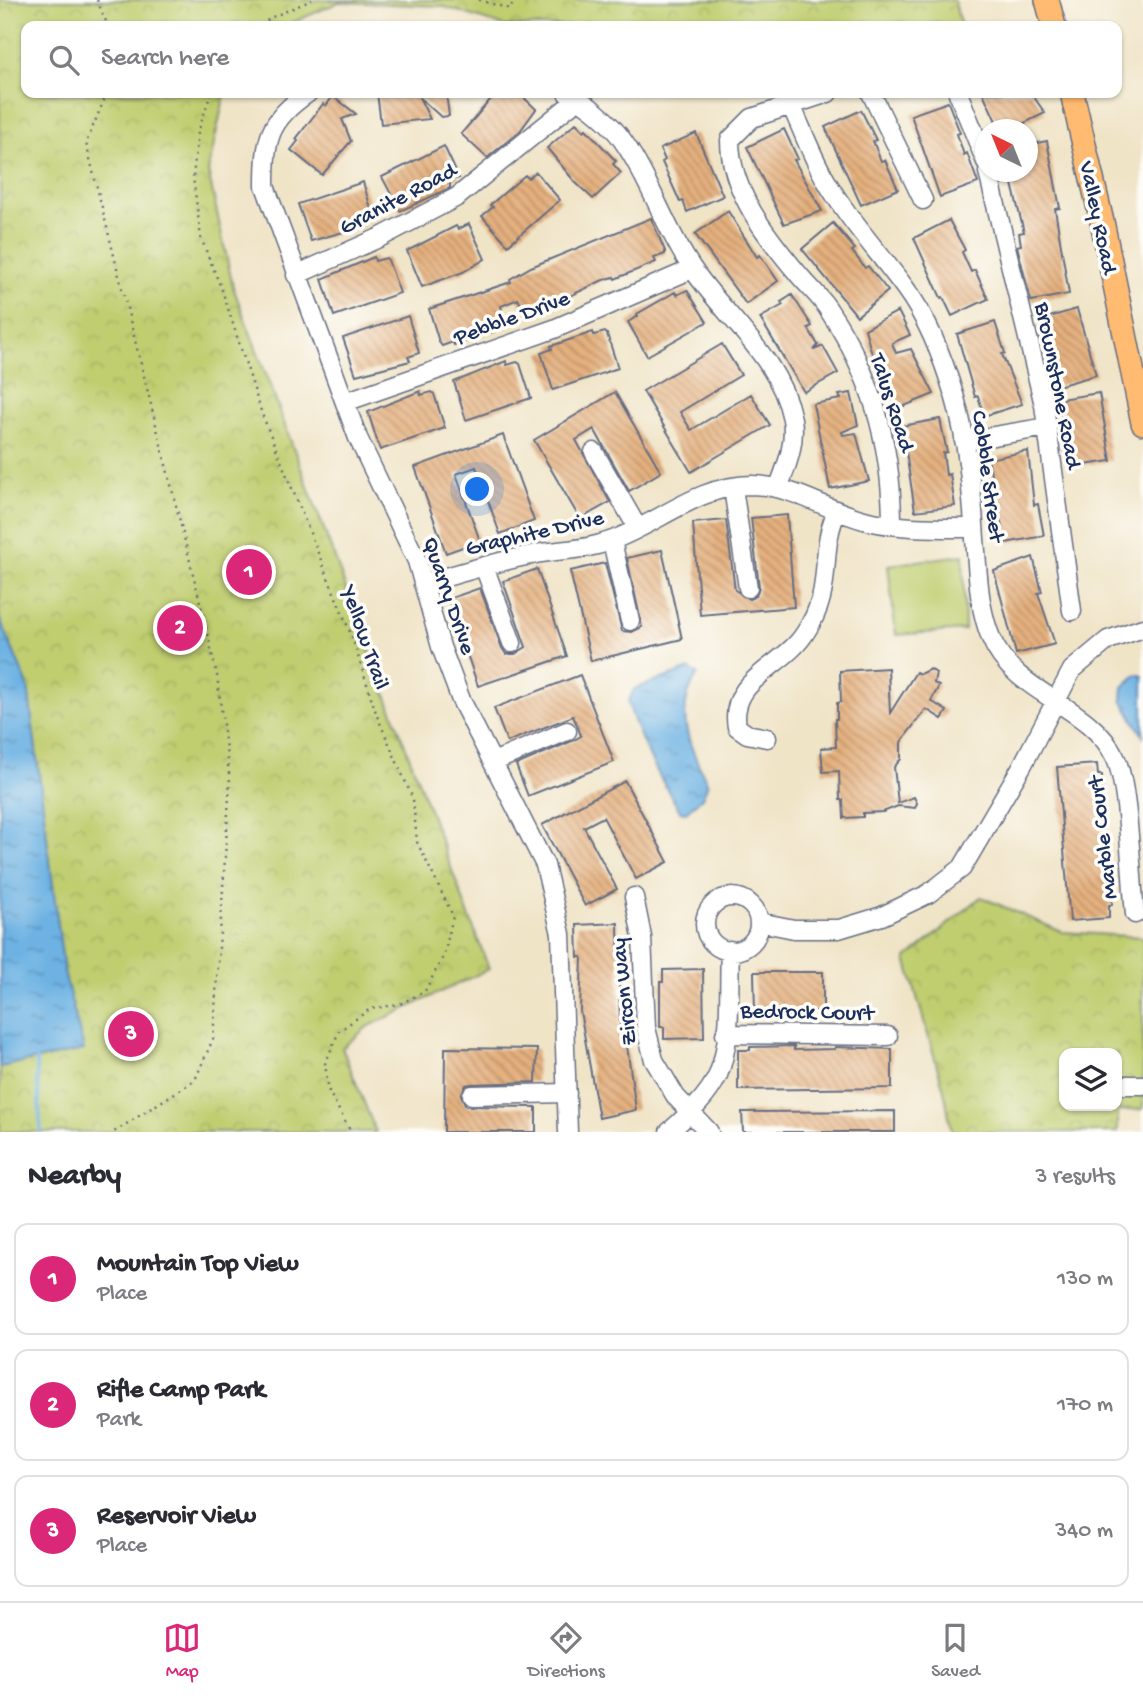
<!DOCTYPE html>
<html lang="en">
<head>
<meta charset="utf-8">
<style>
  :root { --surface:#fff; --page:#f2f2f3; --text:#2b2b33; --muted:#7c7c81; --line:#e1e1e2; --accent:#db2777 }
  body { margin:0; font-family:"Gochi Hand",sans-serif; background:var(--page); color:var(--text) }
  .controls { position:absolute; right:21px; bottom:21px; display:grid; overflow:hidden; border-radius:14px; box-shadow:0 2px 5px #0004 }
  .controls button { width:63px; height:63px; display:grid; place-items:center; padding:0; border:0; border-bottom:2px solid var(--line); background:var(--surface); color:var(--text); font:35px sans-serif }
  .compass { position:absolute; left:975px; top:119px; width:63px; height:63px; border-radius:50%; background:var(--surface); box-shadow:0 2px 5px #0004; rotate:317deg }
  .you { position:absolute; left:478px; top:490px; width:24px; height:24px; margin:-18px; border:5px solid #fff; border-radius:50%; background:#1a73e8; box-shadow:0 0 0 10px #1a73e833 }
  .badge { display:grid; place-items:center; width:46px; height:46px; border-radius:50%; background:var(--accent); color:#fff; font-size:23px; font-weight:700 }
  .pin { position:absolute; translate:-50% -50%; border:4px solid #fff; box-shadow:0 2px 7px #0006 }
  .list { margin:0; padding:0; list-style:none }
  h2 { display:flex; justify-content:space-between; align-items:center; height:91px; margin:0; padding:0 28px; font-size:30px }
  h2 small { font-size:23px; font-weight:400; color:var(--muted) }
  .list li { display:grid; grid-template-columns:46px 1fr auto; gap:21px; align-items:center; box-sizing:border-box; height:112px; margin:0 14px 14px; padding:0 14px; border:2px solid var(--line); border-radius:14px }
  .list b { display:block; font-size:26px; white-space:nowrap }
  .list p { margin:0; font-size:23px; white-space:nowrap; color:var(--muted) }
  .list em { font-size:23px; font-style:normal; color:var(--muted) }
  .icon { flex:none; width:38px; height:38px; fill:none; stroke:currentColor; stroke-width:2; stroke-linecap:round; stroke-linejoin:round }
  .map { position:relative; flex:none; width:1143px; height:1132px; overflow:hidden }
  .search { position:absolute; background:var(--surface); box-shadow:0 2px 5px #0004; left:21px; right:21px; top:21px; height:77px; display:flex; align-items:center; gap:18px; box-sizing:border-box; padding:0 24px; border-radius:14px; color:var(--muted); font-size:26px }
  .sheet { height:469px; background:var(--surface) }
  nav { display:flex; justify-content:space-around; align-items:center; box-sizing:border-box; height:98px; border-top:2px solid var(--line); background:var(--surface); font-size:19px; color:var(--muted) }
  nav a { display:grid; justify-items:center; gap:4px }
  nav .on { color:var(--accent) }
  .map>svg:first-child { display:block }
</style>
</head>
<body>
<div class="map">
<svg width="1143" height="1132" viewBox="0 0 1143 1132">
  <defs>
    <pattern id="park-crowns" width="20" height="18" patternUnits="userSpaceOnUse" patternTransform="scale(1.75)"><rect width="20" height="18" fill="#c0ce6f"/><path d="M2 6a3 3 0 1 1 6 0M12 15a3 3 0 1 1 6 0" fill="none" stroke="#a4b163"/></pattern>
    <pattern id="water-ripples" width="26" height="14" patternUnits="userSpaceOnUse" patternTransform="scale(1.75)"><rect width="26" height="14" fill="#6db2e3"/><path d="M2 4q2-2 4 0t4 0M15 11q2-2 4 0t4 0" fill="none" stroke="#5991bb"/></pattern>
    <pattern id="building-back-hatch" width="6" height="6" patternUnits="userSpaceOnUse" patternTransform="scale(1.75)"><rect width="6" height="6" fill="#e5b07e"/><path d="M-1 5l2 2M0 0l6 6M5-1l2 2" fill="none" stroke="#b9906a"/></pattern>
  </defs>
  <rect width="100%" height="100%" fill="#fdfcf7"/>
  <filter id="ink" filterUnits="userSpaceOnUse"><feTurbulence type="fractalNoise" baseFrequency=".0143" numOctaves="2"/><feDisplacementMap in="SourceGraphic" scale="14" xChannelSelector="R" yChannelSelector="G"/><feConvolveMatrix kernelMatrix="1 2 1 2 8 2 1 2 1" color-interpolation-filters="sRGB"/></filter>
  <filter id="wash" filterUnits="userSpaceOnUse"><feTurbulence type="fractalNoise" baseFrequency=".00686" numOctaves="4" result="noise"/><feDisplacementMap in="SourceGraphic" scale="28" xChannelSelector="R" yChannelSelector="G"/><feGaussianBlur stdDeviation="1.57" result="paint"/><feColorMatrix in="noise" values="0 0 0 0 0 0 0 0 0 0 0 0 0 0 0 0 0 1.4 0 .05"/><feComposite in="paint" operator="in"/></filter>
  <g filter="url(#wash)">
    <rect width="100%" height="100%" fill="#f0e4c7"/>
    <path fill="url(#park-crowns)" stroke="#6e7e66" stroke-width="2" fill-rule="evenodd" d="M0,0H954L961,26H504L442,6L339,2L285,26H26V93H225L208,171L233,287L489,969L367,1027L342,1048L376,1132H0Z
      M981,897L1062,932L1143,937V1109L1118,1111V1132H952L944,1090L906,959ZM1064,1053H1117V1106H1064Z"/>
    <path fill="#c0ce6f" stroke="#6e7e66" stroke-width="2" d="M963,555L965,630L896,635L888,565Z"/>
    <path fill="url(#water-ripples)" stroke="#4470a0" stroke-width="2" d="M0,619L28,686L64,972L84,1050L0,1067Z
      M689,669L698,674C673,711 689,747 708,784L702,798L686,812L680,811C658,776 639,741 628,702L634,689Z
      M1137,674L1143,676V736L1122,700L1123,687Z"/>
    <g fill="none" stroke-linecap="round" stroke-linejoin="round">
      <path stroke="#6db2e3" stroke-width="3.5" d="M36,1060L41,1132"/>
    </g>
    <g id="blocks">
      <path fill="url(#building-back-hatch)" d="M377,93H446L449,116L441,117L419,97L430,119L381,124Z
        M496,93H519L536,109L520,131L487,158L461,134Z
        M983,93H1031L1045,113L1010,130H1000Z
        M333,96L356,114L342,119L351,141L322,175L291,150L298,141L296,139L323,104L326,106Z
        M948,102L960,133L957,134L964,155L967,153L978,183L940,197L911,115Z
        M861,110L876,140L873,141L881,161L885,160L898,189L861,205L825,127Z
        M576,123L584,131L586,129L616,161L613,164L621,173L593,199L575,182L547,148Z
        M784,129L798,159L794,160L822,211L784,224L747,147Z
        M696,133L723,196L687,212L683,201L680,202L662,162L665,160L660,149Z
        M1047,141L1060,208L1055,209L1069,294L1031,301L1017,246L1021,245L1019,233L1024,232L1009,172H1027V145Z
        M444,146L459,178L450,180V188L400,211L382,177Z
        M536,172L560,200L508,245L482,216L493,207L490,205L525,175L528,178Z
        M363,182L374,219L363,223L365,226L311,241L298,204Z
        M728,211L757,257L760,255L778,281L746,304L695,234Z
        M651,218L665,251V254L654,258L656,262L615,279L614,277L603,280L537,312L536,309L526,314L518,299L501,306L505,324L494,328L495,331L454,345L453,342L442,346L439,342L429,309L511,282L510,279L531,267Z
        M949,220L965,250L962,252L971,272L975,270L988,299L952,316L943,297L941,298L914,238Z
        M833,223L855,249L852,251L865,268L868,266L888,291L857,316L802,249Z
        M469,224L485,259L463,272L422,287L407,251L456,226L458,229Z
        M374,257L375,261L386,258L388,260L400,293L334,316L322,279Z
        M687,290L707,322L647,356L628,322L638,316L637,314L675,292L677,295Z
        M792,295L812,326L808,328L818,345L814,350L823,346L838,373L804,392L760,318L783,305L781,302Z
        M1077,309L1096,375L1058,386L1055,374L1051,376L1039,333L1043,332L1039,320Z
        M898,311L910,335L892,343L896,353L911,349L934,394L897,409L871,351L865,329Z
        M408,316L419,353L408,357L410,361L356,375L343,338Z
        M995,322L1005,353L1002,354L1022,404L984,416L978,396L975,397L957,334Z
        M593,332L594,335L605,332L607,334L618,368L553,390L541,353L552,349L551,346Z
        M722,344L741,375L680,412L691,430L751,394L770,425L691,472L643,391Z
        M506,361L507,365L517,362L520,364L531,398L466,420L454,382Z
        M420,391L421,395L432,392L434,394L445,428L380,450L368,412Z
        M615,392L661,472L629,491L594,429L576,440L610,502L580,519L534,440Z
        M851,393L858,425L842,432L843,435L856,433L869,481L830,489L813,404L841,399L839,395Z
        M1099,393L1111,461L1071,467L1069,456H1066L1059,412H1062L1060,399Z
        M940,419L947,452L943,453L946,475L950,474L955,506L915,511L902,426Z
        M503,435L534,521L500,534L476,467L456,474L480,541L446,553L415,467Z
        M1028,451L1034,505L1038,504L1044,536L1005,543L988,459Z
        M787,515L794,607L700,615L693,523L726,520L735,590L749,599L756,596L759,587L751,518Z
        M662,550L682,639L591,661L570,571L605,563L622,631L632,632L642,627L627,558Z
        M1033,557L1042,592L1038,593L1055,644L1016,654L994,571Z
        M537,569L567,656L478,686L448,599L480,588L502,648L506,654H515L526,647L503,581Z
        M888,668L890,713L916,672L920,674L930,669L936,673L934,683L939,686L931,701L947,711L942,719L926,709L901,742V759L894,767L898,803L914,797L917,803L915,808L898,806L883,812L863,813V817L844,818L843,800H840L839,771L823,772L821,748L836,747L835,719H837V703L841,702L840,671Z
        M580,675L614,762L528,796L516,765L572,741L581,736L578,727L573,716L507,742L494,708Z
        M1097,764L1098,775H1102L1104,849L1105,861H1109L1112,905H1109V918L1070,921L1057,767Z
        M625,781L668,862L636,879L603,817L584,827L617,889L585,906L542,825Z
        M618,923L620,1025L627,1046L636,1110L599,1118L580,1011L582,957H578L577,925Z
        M703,969L704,1038L664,1039V1027H660V982H663V970Z
        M754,972H823V1011H811V1015H766L767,1012H755Z
        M794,1046V1050L835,1049V1047L892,1049V1088L738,1090V1050H750V1047Z
        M445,1048L537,1049L536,1082L471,1084L466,1085L461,1095L466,1106L536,1107V1132H444Z
        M895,1111V1132H743L742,1112Z"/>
    </g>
  </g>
  <g filter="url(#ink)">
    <use href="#blocks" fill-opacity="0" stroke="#666e83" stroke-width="2"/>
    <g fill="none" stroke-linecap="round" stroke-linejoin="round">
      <g stroke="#666e83" stroke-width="21">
        <path id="minor" d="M308,93C268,120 265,140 265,186L358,438L417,561L441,647L461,700L545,865L561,934L568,1132
          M567,93C586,102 611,123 623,141C651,181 665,229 692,268C725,317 780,358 792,419C796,443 787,465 779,486
          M828,93L752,118L730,140C730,191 767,237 799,275C809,287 822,298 830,312C873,377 892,447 892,525
          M871,93L923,200
          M958,93L986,162
          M791,105C802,129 811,154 824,177C846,217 878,251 905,288C928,319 944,361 955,398C968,443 972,493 975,539C978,573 978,606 991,638C1014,695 1089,703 1115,757C1129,784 1131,878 1135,914
          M988,172L1044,405L1072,611
          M296,275L381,237L457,197L579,98
          M345,402L554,329L692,269
          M964,441L1047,427
          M594,452L637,527
          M733,488L748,588
          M612,541L630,621
          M484,566L512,643
          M423,584C459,573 495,562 531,555C558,549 584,551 610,541C658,524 698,485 752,485C796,486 826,511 868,521C903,529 939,528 974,528
          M767,738L747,734L737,727C728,679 783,668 805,633C836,587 817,554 837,511
          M493,762L567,731
          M705 924a27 27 0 1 1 54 0a27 27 0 1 1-54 0Z
          M634,897L642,937L646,1028L654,1060L676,1097L709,1132
          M759,922L794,929H839L882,916L928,894L962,868L1022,766L1072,670L1108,640L1143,628
          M725,1034L888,1036
          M1117,1085H1143
          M472,1095L567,1093
          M669,1132C687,1116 708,1097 718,1075C733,1038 728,989 730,950"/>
      </g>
      <g stroke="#666e83" stroke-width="26">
        <path id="major" d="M1047,0L1054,26
          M1072,93L1103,226L1143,423"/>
      </g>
      <path stroke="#666e83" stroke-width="2.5" stroke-dasharray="2 5" stroke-linecap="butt" d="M97,0L108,26
        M479,0L510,9L514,0
        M262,26L270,18L312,0
        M107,93L86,143L203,614L217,675L230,782L213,1039L195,1080L114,1132
        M211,93L198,132L193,177L201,238L222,290L262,414L352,637L377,716L413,799L417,842L453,916L444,955L425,991L400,1004L370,1009L339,1031L325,1064L329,1092L351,1132"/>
      <use href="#minor" stroke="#fff" stroke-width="18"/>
      <use href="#major" stroke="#ffbb71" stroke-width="23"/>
    </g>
  </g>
  <g text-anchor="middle" stroke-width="7" stroke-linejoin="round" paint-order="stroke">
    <g font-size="23" fill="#1b2f5e" stroke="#fdfcf7">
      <text transform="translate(397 197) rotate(-28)" y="8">Granite Road</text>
      <text transform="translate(1100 217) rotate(78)" y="8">Valley Road</text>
      <text transform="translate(511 316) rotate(-20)" y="8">Pebble Drive</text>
      <text transform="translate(1060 385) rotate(79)" y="8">Brownstone Road</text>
      <text transform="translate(894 402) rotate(72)" y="8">Talus Road</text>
      <text transform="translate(990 476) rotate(82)" y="8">Cobble Street</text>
      <text transform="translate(534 531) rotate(-13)" y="8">Graphite Drive</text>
      <text transform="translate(451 595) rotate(71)" y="8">Quarry Drive</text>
      <text transform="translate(367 637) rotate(71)" y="8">Yellow Trail</text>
      <text transform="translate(1101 838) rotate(-97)" y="8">Marble Court</text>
      <text transform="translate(622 992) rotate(-96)" y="8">Zircon Way</text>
      <text transform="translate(807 1010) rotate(1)" y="8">Bedrock Court</text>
    </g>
  </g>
</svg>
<div class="controls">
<button><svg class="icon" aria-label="layers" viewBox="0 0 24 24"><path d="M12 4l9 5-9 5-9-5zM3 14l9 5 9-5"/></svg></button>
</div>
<svg class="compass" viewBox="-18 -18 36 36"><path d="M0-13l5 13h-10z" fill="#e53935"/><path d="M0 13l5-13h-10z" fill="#7c7c81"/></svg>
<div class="you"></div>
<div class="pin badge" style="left:249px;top:572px">1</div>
<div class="pin badge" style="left:180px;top:628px">2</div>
<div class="pin badge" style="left:131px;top:1034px">3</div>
<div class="search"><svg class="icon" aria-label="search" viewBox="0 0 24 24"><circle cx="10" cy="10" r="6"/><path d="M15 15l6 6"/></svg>Search here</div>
</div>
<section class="sheet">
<h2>Nearby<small>3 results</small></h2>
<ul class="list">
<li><span class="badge">1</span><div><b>Mountain Top View</b><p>Place</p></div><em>130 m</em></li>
<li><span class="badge">2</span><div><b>Rifle Camp Park</b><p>Park</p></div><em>170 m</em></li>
<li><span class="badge">3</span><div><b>Reservoir View</b><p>Place</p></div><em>340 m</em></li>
</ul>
</section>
<nav>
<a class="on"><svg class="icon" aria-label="map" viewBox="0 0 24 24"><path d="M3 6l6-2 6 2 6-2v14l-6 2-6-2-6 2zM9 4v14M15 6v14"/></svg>Map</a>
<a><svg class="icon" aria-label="directions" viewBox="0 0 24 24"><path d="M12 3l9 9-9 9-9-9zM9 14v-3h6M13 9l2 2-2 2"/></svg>Directions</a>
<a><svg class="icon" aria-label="saved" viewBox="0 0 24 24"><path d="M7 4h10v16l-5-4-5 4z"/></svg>Saved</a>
</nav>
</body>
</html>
